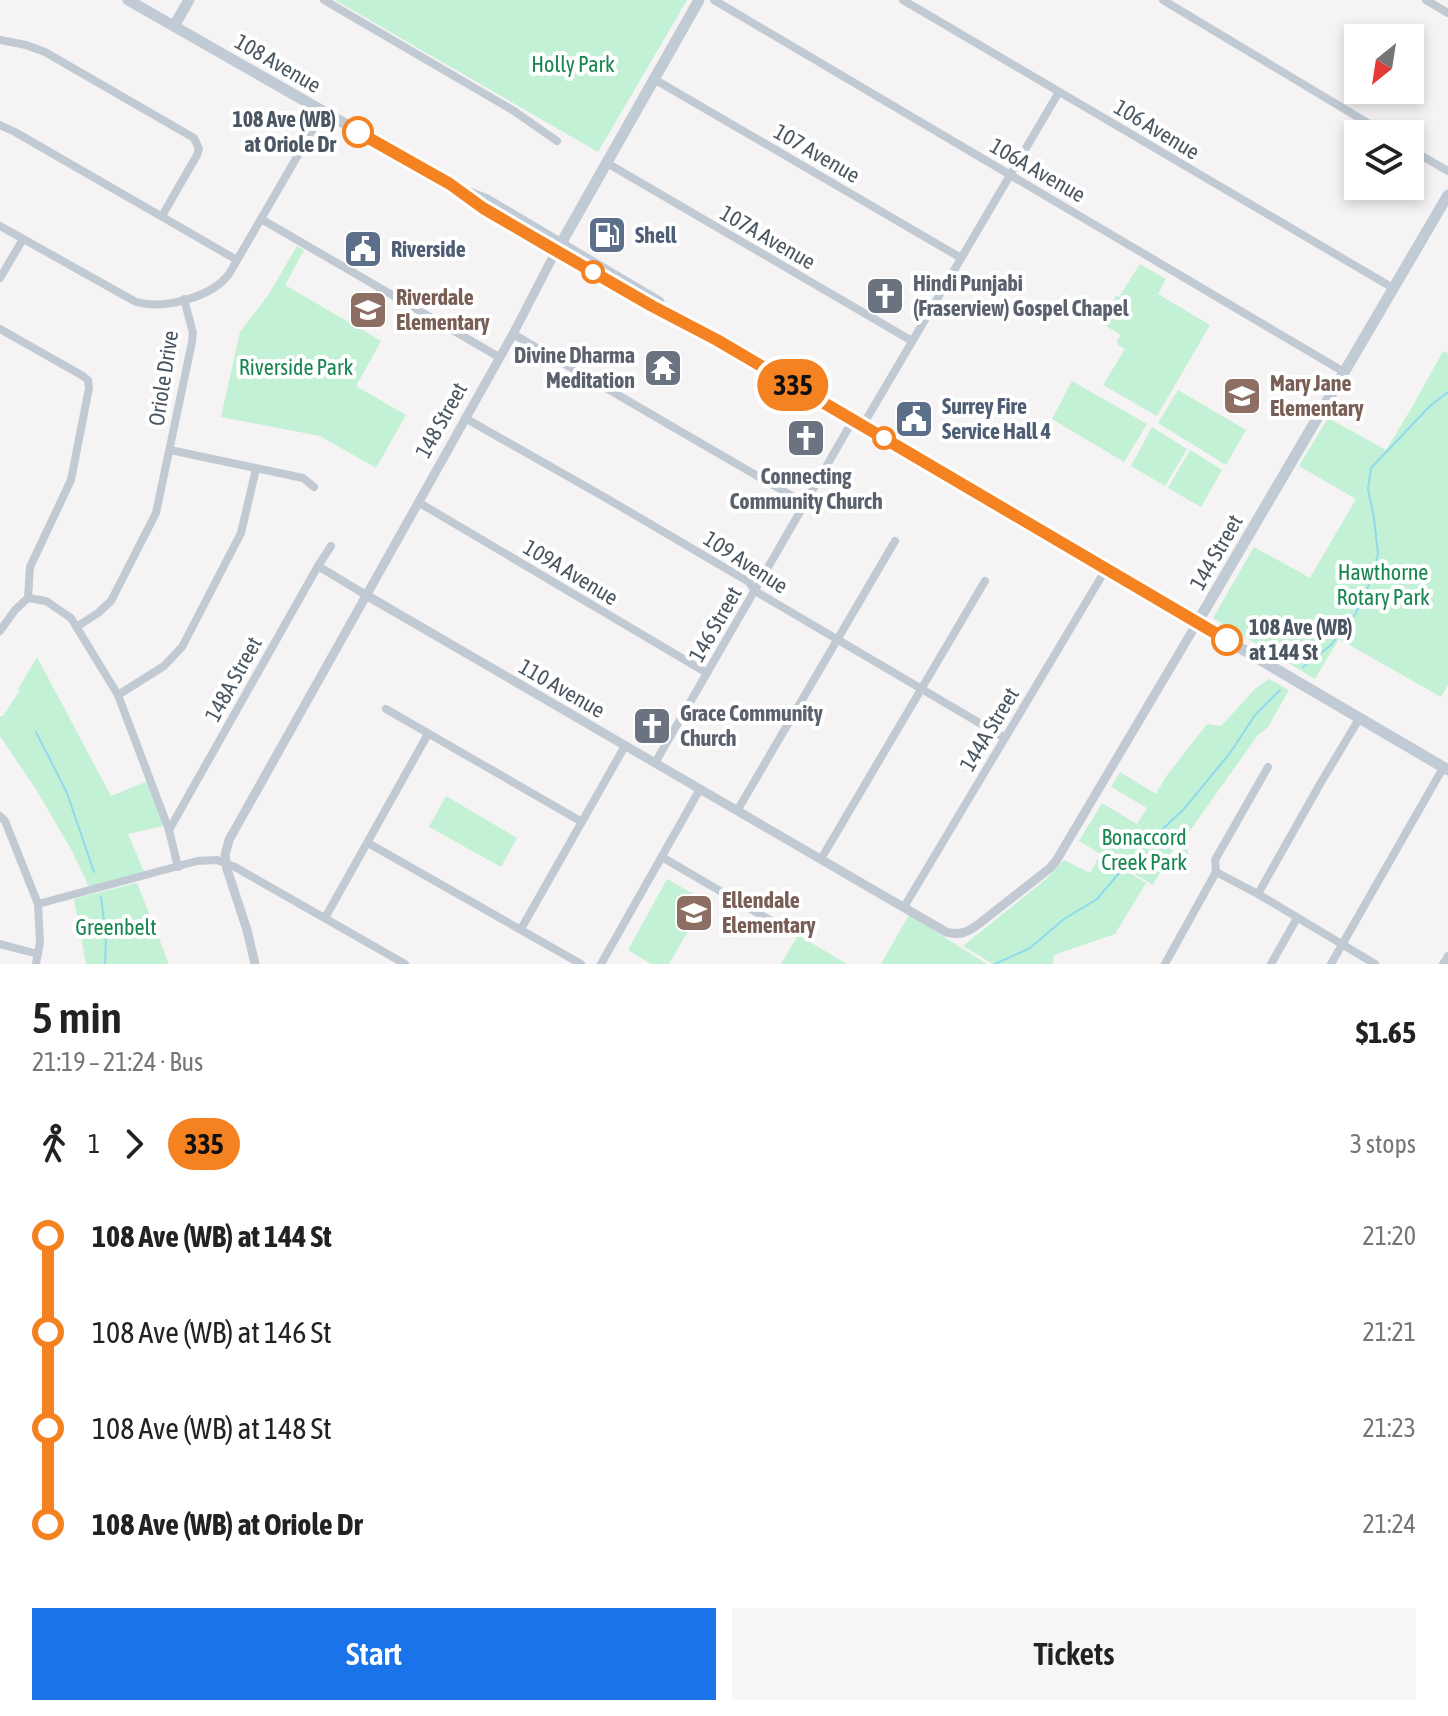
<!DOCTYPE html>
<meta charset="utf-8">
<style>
:root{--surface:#fff;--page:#f6f6f6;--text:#222;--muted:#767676;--accent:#1a73e8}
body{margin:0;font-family:"Asap Condensed",sans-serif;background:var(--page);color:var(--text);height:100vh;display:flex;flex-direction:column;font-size:30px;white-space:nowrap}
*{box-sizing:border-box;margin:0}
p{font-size:26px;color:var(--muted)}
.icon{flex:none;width:44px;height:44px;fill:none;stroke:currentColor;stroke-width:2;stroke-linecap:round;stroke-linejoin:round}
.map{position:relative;height:964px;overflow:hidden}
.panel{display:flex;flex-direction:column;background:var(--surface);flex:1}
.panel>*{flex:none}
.badge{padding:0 16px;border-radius:26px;font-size:28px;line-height:52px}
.needle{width:52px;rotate:210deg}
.buttons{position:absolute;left:1344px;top:24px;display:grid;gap:16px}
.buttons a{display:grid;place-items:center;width:80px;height:80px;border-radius:0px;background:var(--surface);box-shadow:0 4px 12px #0003;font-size:40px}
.map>.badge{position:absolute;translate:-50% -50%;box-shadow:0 0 0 4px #fff}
.legs{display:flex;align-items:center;gap:12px;height:88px;padding:0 32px;font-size:26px}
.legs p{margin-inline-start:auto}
.head{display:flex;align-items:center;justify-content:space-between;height:136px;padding:0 32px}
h1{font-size:44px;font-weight:600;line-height:60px}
.button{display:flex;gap:16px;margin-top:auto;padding:16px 32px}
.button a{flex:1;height:92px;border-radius:0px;background:var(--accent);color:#fff;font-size:32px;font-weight:600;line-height:92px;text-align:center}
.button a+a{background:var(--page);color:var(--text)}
ul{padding:0 32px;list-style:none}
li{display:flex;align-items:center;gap:28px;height:96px;font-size:30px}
li i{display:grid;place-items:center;width:12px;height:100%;margin:0 10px;background:currentColor}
li i::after{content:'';width:20px;height:20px;margin:-10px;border:6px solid;border-radius:50%;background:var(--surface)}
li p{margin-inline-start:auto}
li:first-child i{background:linear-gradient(#0000 50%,currentColor 0)}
li:last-child i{background:linear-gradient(currentColor 50%,#0000 0)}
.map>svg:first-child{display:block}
.green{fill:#c3f1d5}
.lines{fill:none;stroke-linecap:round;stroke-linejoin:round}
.stream{stroke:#90daee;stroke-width:2}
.minor{stroke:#c1cad2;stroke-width:8}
.tertiary{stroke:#c1cad2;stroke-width:9}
.secondary{stroke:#c1cbd6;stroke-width:11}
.line-1-casing{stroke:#fff;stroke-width:18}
.line-1{stroke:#f58220;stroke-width:12}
.stop-1-dot{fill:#fff;stroke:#f58220;stroke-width:4}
.labels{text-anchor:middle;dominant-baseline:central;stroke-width:8;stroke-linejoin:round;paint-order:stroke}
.street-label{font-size:22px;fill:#4a5661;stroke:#fff}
.park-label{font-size:22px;fill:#17864f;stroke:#fff}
.stop-label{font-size:22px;font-weight:bold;fill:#4a5661;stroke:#fff;text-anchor:end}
.service-label{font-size:22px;font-weight:bold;fill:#4e5e75;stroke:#fff;text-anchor:start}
.worship-label{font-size:22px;font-weight:bold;fill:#5b616d;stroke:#fff;text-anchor:start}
.education-label{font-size:22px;font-weight:bold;fill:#785e54;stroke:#fff;text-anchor:start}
</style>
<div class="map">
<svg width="1448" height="964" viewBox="0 0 1448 964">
<rect width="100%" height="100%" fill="#f5f3f3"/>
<g class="green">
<polygon points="335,0 687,0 598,152"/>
<polygon points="297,246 304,250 285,285 381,341 356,386 406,415 376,468 320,436 221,417 240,332 269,294"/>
<polygon points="1140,264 1166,279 1158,294 1210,325 1157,416 1103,385 1125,349 1118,345 1117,341 1121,335 1101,323 1116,296 1119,297"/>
<polygon points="1443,351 1448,353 1448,685 1441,697 1339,639 1315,679 1213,618 1254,547 1310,578 1356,499 1299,466 1328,418 1386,450 1411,409"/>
<polygon points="1072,381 1147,424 1124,462 1052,419"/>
<polygon points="1178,390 1246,430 1226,465 1158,423"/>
<polygon points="1152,427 1187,449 1165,486 1131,466"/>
<polygon points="1190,450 1222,470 1201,507 1168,488"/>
<polygon points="37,657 111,796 148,781 163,826 128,834 144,872 89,887 72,851 37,791 0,736 0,716 3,716 20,690 18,689"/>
<polygon points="1269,679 1289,690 1268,727 1257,736 1182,842 1190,855 1175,846 1153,885 1079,841 1102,803 1137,824 1147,808 1111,787 1120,772 1156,794 1165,778 1207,724 1221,726 1256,688"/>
<polygon points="446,796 517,838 501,867 429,827"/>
<polygon points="1100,855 1146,883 1115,934 1054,955 1053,964 993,964 963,946 1046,879 1064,860 1090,873"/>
<polygon points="667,879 697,896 685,919 692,924 669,964 651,964 628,950"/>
<polygon points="137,883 169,964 86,964 74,899"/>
<polygon points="909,915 987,964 881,964"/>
<polygon points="798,935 847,964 781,964"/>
</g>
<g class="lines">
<g class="stream">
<polyline points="1303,667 1331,645 1356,613 1366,594 1378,554 1374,518 1368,489 1371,468 1430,406 1448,392"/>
<polyline points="36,732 67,793 94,872"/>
<polyline points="101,897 106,938 105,964"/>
<polyline points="995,964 1030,948 1064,919 1097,899 1132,858 1184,809 1230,753 1255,715 1280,690"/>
</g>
<g class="minor">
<polyline points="324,0 514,111 557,141"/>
<polyline points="714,0 1344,372"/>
<polyline points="903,0 1393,288"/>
<polyline points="1163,0 1386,134"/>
<polyline points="1426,0 1448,13"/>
<polyline points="0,40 26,45 45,52 194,138 199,149 197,155 162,216"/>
<polyline points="654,79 961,258"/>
<polyline points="0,125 15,132 237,260"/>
<polyline points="1410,149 1448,171"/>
<polyline points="607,163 912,341"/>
<polyline points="261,219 499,357"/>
<path d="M 0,226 L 136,302 C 164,310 212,297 229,274 L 323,112"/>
<polyline points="0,278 23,239"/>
<polyline points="0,329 83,376 88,380 89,388 71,480 30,567 28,598 15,610 0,631"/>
<polyline points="513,334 804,503"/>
<polyline points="465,418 606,498 749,582 755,591 1005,738"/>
<polyline points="863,425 1059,92"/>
<polyline points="170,450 303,478 314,487"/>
<polyline points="418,502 707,673"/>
<polyline points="318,566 366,595"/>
<polyline points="28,598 46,601 71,618 118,695 169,830 178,867"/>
<polyline points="78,626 98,613 111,601 156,513 192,342 193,333 184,299"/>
<polyline points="118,695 164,666 182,647 241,533 256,469"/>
<polyline points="386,709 582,822"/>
<polyline points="655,763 853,420"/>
<polyline points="737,811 895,541"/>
<polyline points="0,816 5,821 38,904 40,942 36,964"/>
<polyline points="169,830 318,566 331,546"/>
<polyline points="368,843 581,964"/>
<polyline points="662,857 756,912 775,923 788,927"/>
<polyline points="821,859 985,581"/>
<polyline points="1216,872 1258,894 1375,964"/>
<polyline points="1216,872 1215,860 1268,767"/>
<polyline points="1258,894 1320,784 1359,719"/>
<polyline points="38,904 197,861 217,860 235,867 405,964"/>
<polyline points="904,907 1106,569"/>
<polyline points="325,918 428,734"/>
<polyline points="521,929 625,746"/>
<polyline points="0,944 38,954"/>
<polyline points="601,964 700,789"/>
<polyline points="1165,964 1216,872"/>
<polyline points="1271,964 1297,918"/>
<polyline points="1331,964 1443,768"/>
<polyline points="1443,964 1448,956"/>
</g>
<g class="tertiary">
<path d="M 366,595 L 946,932 C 961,936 968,932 980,923 L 1050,868 L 1056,861 L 1197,623"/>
<polyline points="255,964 247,930 227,869 225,855 229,840 513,334 556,251"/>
</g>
<g class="secondary">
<polyline points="128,0 454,186"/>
<polyline points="174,26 189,0"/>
<polyline points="450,184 483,208 548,246 652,306 695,328 1448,770"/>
<polyline points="469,193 487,200 659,302"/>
<polyline points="559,247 699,0"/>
<polyline points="1197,623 1448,195"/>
</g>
</g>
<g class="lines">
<g class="line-1-casing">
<polyline id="line-1" points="358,132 450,184 483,208 548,246 652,306 717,340 1227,640"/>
</g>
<use href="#line-1" class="line-1"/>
</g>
<defs>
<g id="fuel-square" transform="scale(2)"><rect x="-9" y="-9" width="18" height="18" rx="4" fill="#5c6f8a" stroke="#fff"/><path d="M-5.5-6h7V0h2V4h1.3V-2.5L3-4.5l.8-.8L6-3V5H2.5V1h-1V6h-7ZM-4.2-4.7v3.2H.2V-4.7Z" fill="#fff"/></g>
<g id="civic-square" transform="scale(2)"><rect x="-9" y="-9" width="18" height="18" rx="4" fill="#5c6f8a" stroke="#fff"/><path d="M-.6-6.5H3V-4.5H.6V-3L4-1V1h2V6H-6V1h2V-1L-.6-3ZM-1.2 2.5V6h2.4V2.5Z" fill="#fff"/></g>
<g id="church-square" transform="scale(2)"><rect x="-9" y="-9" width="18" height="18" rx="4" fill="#6b7280" stroke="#fff"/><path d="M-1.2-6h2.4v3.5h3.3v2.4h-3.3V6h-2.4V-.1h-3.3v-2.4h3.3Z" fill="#fff"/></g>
<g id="school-square" transform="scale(2)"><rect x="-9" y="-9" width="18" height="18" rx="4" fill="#8d6e63" stroke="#fff"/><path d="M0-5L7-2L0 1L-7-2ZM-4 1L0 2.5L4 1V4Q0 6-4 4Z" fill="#fff"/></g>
<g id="temple-square" transform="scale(2)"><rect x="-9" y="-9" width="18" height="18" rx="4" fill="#6b7280" stroke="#fff"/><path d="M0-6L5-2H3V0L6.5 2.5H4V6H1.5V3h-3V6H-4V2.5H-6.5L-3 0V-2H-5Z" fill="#fff"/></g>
</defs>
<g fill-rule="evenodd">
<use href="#fuel-square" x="607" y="235"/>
<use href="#civic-square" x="363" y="249"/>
<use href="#church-square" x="885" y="296"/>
<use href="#school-square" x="368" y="310"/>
<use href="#temple-square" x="663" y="368"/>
<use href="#school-square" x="1242" y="396"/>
<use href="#civic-square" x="914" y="419"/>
<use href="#church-square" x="806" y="438"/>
<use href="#church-square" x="652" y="726"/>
<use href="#school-square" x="694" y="913"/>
</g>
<g class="stop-1-dot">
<circle cx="358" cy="132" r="14"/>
<circle cx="593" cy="272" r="10"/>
<circle cx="884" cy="438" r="10"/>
<circle cx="1227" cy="640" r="14"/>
</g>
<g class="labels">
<g class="street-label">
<text transform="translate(278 63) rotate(30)">108 Avenue</text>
<text transform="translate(1157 129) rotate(31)">106 Avenue</text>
<text transform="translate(817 153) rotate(30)">107 Avenue</text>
<text transform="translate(1038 170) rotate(30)">106A Avenue</text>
<text transform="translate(768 237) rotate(30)">107A Avenue</text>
<text transform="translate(163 378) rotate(-81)">Oriole Drive</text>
<text transform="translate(441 420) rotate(-61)">148 Street</text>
<text transform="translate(1216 552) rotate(-60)">144 Street</text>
<text transform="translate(746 562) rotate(33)">109 Avenue</text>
<text transform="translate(571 572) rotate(31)">109A Avenue</text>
<text transform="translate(715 624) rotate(-60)">146 Street</text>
<text transform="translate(233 679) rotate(-61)">148A Street</text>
<text transform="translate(562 688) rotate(30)">110 Avenue</text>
<text transform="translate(989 729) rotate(-59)">144A Street</text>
</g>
<g class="park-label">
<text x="573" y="64">Holly Park</text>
<text x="296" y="367">Riverside Park</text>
<text x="1383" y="572">Hawthorne<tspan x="1383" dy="25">Rotary Park</tspan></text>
<text x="1144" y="837">Bonaccord<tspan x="1144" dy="25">Creek Park</tspan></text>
<text x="116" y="927">Greenbelt</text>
</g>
<g class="stop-label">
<text x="336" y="119">108 Ave (WB)<tspan x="336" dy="25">at Oriole Dr</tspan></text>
<text x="1249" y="627" text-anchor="start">108 Ave (WB)<tspan x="1249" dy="25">at 144 St</tspan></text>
</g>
<g class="service-label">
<text x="635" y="235">Shell</text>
<text x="391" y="249">Riverside</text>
<text x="942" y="406">Surrey Fire<tspan x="942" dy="25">Service Hall 4</tspan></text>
</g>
<g class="worship-label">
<text x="913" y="283">Hindi Punjabi<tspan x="913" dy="25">(Fraserview) Gospel Chapel</tspan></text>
<text x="635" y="355" text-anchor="end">Divine Dharma<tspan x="635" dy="25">Meditation</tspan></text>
<text x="806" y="476" text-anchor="middle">Connecting<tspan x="806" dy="25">Community Church</tspan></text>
<text x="680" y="713">Grace Community<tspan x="680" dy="25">Church</tspan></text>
</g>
<g class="education-label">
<text x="396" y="297">Riverdale<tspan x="396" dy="25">Elementary</tspan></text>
<text x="1270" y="383">Mary Jane<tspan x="1270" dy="25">Elementary</tspan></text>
<text x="722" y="900">Ellendale<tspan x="722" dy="25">Elementary</tspan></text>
</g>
</g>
</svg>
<div class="buttons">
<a><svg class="needle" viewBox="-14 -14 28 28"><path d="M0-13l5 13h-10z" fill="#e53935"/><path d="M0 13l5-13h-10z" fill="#767676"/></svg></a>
<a><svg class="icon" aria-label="layers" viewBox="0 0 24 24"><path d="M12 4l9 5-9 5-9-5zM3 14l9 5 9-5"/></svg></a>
</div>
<b class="badge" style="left:793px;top:385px;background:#f58220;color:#111">335</b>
</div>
<section class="panel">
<div class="head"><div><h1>5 min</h1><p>21:19 – 21:24 · Bus</p></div><b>$1.65</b></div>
<div class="legs"><svg class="icon" aria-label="walk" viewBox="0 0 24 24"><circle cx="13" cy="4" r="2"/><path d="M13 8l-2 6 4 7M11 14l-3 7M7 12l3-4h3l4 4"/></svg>1<svg class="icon" aria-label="forward" viewBox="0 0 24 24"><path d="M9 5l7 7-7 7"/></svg><b class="badge" style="background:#f58220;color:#111">335</b><p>3 stops</p></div>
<ul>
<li><i style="color:#f58220"></i><b>108 Ave (WB) at 144 St</b><p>21:20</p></li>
<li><i style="color:#f58220"></i><span>108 Ave (WB) at 146 St</span><p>21:21</p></li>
<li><i style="color:#f58220"></i><span>108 Ave (WB) at 148 St</span><p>21:23</p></li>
<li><i style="color:#f58220"></i><b>108 Ave (WB) at Oriole Dr</b><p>21:24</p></li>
</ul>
<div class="button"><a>Start</a><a>Tickets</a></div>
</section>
